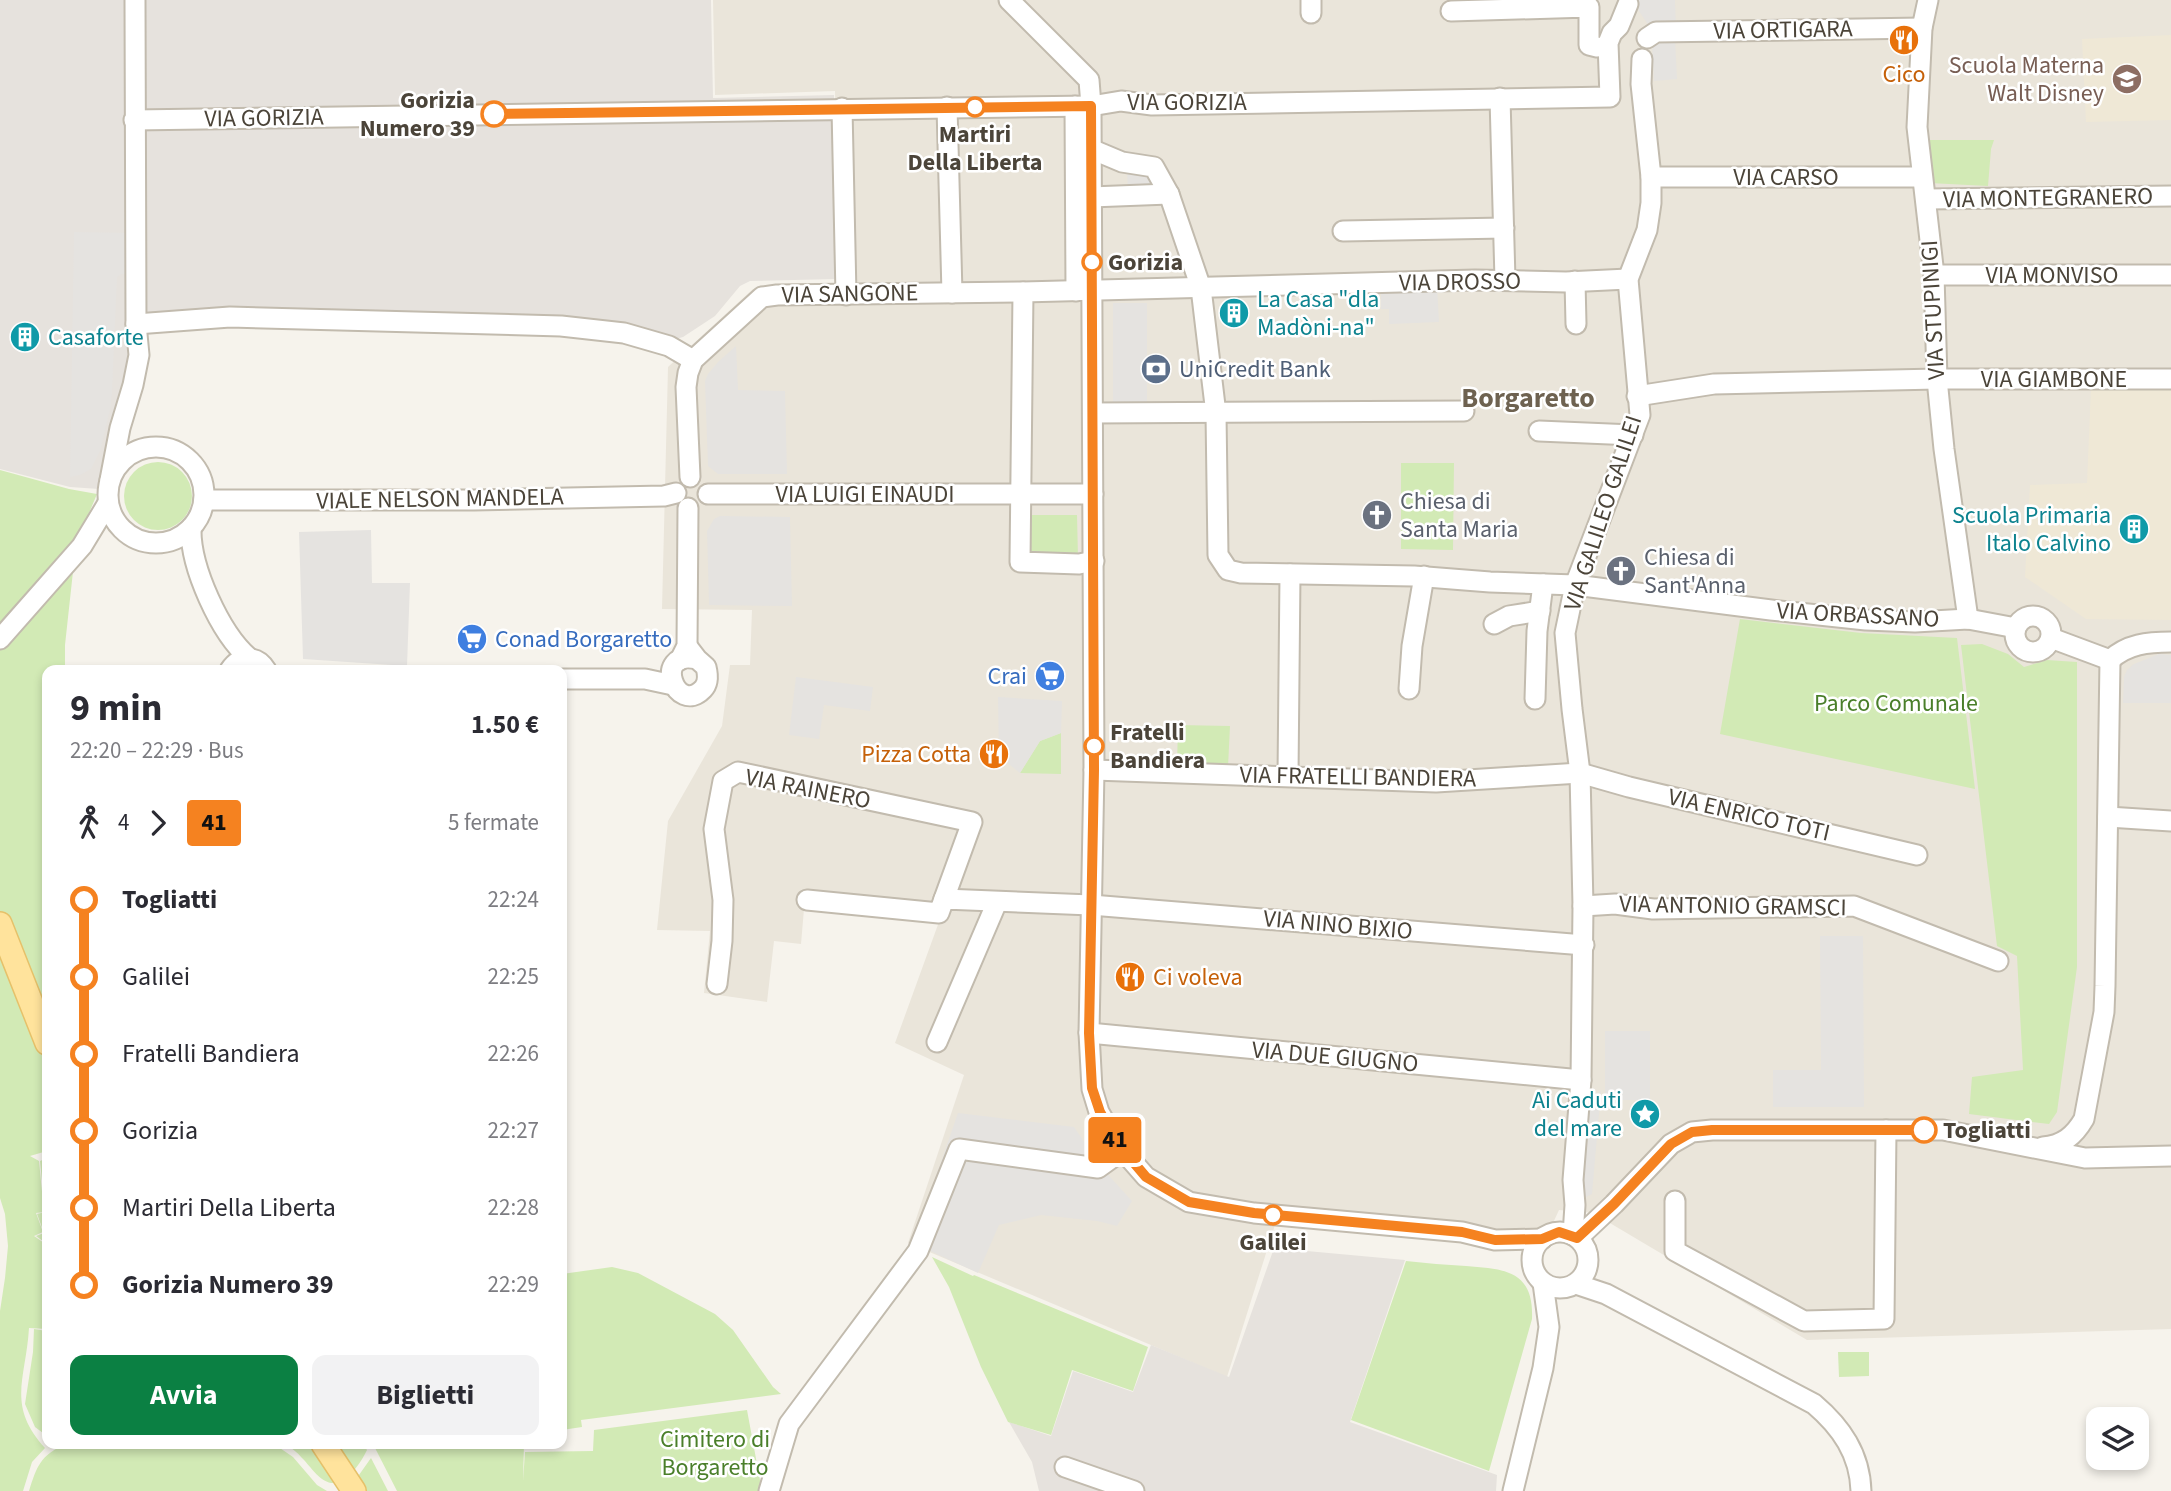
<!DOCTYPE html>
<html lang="it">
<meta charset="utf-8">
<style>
:root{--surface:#fff;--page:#f2f2f3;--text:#2b2b33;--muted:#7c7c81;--accent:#0b8043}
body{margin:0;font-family:"Source Sans 3",sans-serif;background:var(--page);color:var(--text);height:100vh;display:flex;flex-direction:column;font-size:26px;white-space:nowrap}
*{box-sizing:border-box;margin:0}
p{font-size:23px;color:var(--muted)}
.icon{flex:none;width:38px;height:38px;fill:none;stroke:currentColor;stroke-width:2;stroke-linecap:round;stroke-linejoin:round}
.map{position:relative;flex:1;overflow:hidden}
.sheet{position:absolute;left:42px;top:665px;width:525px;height:784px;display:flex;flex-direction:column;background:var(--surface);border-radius:14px;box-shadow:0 4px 10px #0003}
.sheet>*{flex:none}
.badge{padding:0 14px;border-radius:5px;font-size:24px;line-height:46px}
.fabs{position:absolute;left:2086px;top:1407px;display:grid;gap:14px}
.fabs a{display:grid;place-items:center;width:63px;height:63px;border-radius:14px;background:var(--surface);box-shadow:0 4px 10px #0003;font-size:35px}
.map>.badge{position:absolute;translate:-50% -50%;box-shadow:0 0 0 4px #fff}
.legs{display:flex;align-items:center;gap:10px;height:77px;padding:0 28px;font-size:23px}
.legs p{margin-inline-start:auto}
.headline{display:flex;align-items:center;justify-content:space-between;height:119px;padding:0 28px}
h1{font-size:38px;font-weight:700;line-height:52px}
.cta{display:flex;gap:14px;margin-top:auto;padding:14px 28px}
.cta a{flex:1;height:80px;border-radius:14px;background:var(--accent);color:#fff;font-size:28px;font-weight:700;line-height:80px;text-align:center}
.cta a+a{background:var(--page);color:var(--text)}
ul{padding:0 28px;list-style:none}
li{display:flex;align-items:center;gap:24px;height:77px;font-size:26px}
li i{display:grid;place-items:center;width:10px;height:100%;margin:0 9px;background:currentColor}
li i::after{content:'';width:18px;height:18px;margin:-9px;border:5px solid;border-radius:50%;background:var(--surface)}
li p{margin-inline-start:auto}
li:first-child i{background:linear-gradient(#0000 50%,currentColor 0)}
li:last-child i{background:linear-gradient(currentColor 50%,#0000 0)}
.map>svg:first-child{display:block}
.residential{fill:#eae5da}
.industrial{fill:#e6e2dd}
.education{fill:#efe8d6}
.green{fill:#d2eab5}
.parking{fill:#e5e3e0}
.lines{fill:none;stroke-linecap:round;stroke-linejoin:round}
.minor-casing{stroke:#c2bbae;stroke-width:23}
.major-casing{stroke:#e6c16a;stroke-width:26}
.minor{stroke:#fff;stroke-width:19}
.major{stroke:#ffe39c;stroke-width:23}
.line-1-casing{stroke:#fff;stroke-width:16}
.line-1{stroke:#f58220;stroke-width:10}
.stop-1-dot{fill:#fff;stroke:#f58220;stroke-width:3.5}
.labels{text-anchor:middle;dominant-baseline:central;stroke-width:5;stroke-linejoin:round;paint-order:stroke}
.street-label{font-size:24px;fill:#4b4439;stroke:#fff}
.education-label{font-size:24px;fill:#785e54;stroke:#fff;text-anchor:end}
.food-label{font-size:24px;fill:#c56008;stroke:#fff}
.stop-label{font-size:24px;font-weight:bold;fill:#4b4439;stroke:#fff;text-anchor:start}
.culture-label{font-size:24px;fill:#0d838f;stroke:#fff;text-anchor:start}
.service-label{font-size:24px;fill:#4e5e75;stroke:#fff;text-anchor:start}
.worship-label{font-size:24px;fill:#5b616d;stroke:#fff;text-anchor:start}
.shop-label{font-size:24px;fill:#366cbe;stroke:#fff;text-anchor:start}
.park-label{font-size:24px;fill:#4a7f2a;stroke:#fff}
.quarter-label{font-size:28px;font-weight:bold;fill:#6e6250;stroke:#fff}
</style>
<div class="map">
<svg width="2171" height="1491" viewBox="0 0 2171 1491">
<rect width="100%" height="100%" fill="#f6f3ec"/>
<polygon class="residential" points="713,0 2171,0 2171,1329 1807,1340 1593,1213 1559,1210 1553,1223 1535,1233 1280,1209 1227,1377 908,1243 964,1075 895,1043 940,919 804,909 801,944 774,941 767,1002 704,993 710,931 657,930 668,821 722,726 730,665 750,665 752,610 662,609 668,367 753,289 839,283 835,91 715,95"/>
<g class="industrial">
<polygon points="0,0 711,0 713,98 834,95 837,279 750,281 740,286 715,316 683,337 672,340 229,313 126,323 130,357 115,428 99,489 70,487 0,469"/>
<polygon points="1274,1248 1405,1260 1350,1422 1497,1475 1496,1491 1039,1491 1032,1462 1009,1422 1051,1436 1073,1371 1133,1392 1151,1345 1229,1377"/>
</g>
<g class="education">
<polygon points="2171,35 2171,120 2086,122 2082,39"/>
<polygon points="2091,389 2171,390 2171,620 2086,619 2025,577 2030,485 2087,483"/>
</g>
<g class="green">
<polygon points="1926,140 1994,140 1991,149 1988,186 1929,183"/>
<circle cx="158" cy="496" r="34"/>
<polygon points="1401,463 1454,463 1453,550 1401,549"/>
<path d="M 0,470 L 69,489 L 97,494 L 76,544 L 65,645 L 65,670 L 47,670 L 47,1151 L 30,1156 L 39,1161 L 44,1212 L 36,1213 L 43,1232 L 34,1236 L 47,1245 L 47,1329 L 29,1328 C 26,1379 6,1405 45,1448 L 32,1462 L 23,1491 L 0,1491 L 0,1311 L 5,1278 L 8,1246 L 5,1214 L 0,1198 Z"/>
<polygon points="1031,515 1077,515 1078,558 1031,558"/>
<polygon points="1740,619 1861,633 1957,638 1975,789 1720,734"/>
<polygon points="1982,644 2008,654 2024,667 2047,660 2077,662 2077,967 2057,1112 2049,1124 1969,1114 1972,1077 2023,1070 2017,956 1997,946 1961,645"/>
<polygon points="1178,725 1230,726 1228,767 1177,766"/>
<polygon points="1061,733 1061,774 1020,773 1040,741"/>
<polygon points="47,1158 47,1244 36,1236 44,1233 37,1214 45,1212 40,1161"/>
<polygon points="932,1257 973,1276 974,1275 1148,1347 1133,1391 1072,1370 1051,1435 1008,1422 981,1367 949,1287"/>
<path d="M 1406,1261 C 1426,1263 1446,1265 1466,1266 C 1504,1269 1534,1270 1532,1319 L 1489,1471 L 1351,1420 Z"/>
<polygon points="612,1267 638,1273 715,1314 733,1330 773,1387 781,1394 581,1420 582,1427 562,1430 562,1274"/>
<polygon points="34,1329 47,1331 47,1436 35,1427 25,1404 33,1352"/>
<polygon points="1838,1352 1869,1352 1869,1376 1839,1377"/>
<polygon points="747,1410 762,1491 397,1491 373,1444 524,1444 523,1481 525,1452 593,1451 594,1430"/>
<path d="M 65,1444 L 274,1444 L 293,1457 L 317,1485 L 327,1491 L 29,1491 C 37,1466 40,1456 65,1444 Z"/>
<path d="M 286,1444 L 363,1444 L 367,1450 C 361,1462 354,1472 344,1480 C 325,1491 314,1470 302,1458 C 297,1452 291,1448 286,1444 Z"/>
<polygon points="371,1458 388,1491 340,1491 354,1482"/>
</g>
<g class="parking">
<polygon points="1635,0 1675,0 1676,26 1651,29 1639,11"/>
<polygon points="1675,37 1677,79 1654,81 1652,45"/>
<polygon points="1151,170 1156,190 1128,192 1127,171"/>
<polygon points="74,232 135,233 136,273 122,274 117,277 112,391 110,410 100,451 91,469 80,475 70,477"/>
<polygon points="1437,286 1439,322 1389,324 1389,309 1381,309 1381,287"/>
<rect x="1113" y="303" width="34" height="102"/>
<polygon points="736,346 738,390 785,391 787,474 718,474 708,466 705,381 708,374 718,362"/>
<polygon points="720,516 790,517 792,606 709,605 707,531 714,519"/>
<polygon points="371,530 372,583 410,583 407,666 303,659 299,532"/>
<polygon points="2159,654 2171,655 2171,703 2123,703 2124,677 2127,670 2134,664"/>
<polygon points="796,677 873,687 870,711 824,705 819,739 789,735"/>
<polygon points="998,697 1062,701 1061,733 1040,741 1020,773 999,756"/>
<polygon points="1820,936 1863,936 1864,1107 1773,1107 1773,1070 1821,1070"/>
<rect x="1605" y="1031" width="45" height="69"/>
<polygon points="1601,1091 1592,1194 1582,1199 1590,1098"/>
<polygon points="958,1113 1074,1127 1101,1167 1132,1201 1117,1226 1097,1221 1041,1215 999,1225 978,1273 913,1243"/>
</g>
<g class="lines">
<g class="minor-casing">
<g id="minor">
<polyline points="1009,0 1089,80 1091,106 1094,770 1089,1033 1092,1089 1099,1112 1118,1145 1146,1177 1189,1202 1254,1213 1462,1232 1495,1240 1542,1239"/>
<polyline points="1311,0 1311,13"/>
<polyline points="1928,0 1922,28 1917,127 1934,275 1937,379 1944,449 1968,619"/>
<polyline points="1451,11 1589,7 1589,45 1597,47"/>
<polyline points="1647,38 1656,32 1922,28"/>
<polyline points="1500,98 1505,280"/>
<polyline points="1075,106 1076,291"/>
<polyline points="947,107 952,293"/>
<polyline points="842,108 846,295"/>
<polyline points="134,120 1091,106 1121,101 1152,105 1610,97 1608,43 1612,33 1619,26 1628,4"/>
<polyline points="1091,149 1122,162 1154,167 1169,194 1201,288 1216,414 1218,555 1228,570 1241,573 1414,576 1490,582 1575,585 1771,610 1866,620 1915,622 1968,619 2016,628"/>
<polyline points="1651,177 1922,177"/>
<polyline points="1091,197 1169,194"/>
<polyline points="1926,199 2171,196"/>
<polyline points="1343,231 1504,228"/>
<polyline points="1934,275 2171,275"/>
<polyline points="1575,281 1576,324"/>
<polyline points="1023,292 1020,562 1079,564 1094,561"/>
<polyline points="136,324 230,317 561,326 624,333 669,346 693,360"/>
<polyline points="1637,396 1714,384 1937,379 2171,379"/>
<polyline points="1093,413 1464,411"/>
<polyline points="1539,431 1633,435"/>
<circle cx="156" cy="495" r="48"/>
<polyline points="690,477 686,387 688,373 693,360 762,297 777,295 1023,292 1475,280 1566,282 1628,279"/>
<polyline points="110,480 120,428 133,385 139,355 136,324 135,0"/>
<polyline points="708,494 1093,494"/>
<polyline points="204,500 474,500 664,496 676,493"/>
<path d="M 191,528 C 190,567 220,633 249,658"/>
<circle cx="2033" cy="634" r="18"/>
<polyline points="1494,624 1509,616 1540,611"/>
<polyline points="2051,638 2110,660"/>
<polyline points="0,639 82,546 108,503"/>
<path d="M 687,646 L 697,659 L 706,667 C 708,675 709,683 703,689 C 676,717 651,649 697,659"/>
<polyline points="680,660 687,646 688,508"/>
<path d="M 2110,660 C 2127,644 2148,642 2171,642"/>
<path d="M 230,670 C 240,655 257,655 266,670"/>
<polyline points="562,679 645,679 673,685"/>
<polyline points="1409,689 1412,646 1424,576"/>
<polyline points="1535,699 1537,631 1543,584"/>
<polyline points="1094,770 1436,782 1580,773 1629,787 1917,855"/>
<polyline points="1288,776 1290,574"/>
<polyline points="2108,817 2171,821"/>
<polyline points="807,900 939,913 944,899 1091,905 1584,945"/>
<polyline points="1583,906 1615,904 1653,909 1854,906 1998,961"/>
<polyline points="717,984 722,941 723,900 714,829 723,781 738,772 972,822 944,899"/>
<polyline points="1089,1033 1581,1080"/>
<polyline points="937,1042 997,902"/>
<path d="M 2043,1147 C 2063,1145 2074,1136 2084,1119 L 2104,1012 L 2105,986 L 2110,660"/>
<polyline points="1675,1201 1675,1251 1804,1321 1884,1319 1886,1130"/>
<circle cx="1560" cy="1260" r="28"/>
<polyline points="1573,1235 1575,1205 1573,1180 1581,1080 1583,906 1580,773 1572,709 1565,633 1575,585 1640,415 1628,279 1647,230 1651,203 1651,177 1641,84 1642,59"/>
<polyline points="1578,1238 1614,1204 1671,1144 1692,1132 1712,1130 1943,1130 2085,1158 2171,1156"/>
<path d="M 1576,1284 L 1606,1294 L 1814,1404 C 1841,1427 1860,1454 1861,1491"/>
<polyline points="1065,1467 1134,1491"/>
<polyline points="769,1491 789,1424 918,1251 959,1149 1098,1168 1123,1150"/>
<polyline points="1513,1491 1543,1368 1549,1327 1543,1283"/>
</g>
</g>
<g class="major-casing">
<g id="major">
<polyline points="0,924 47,1043"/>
<polyline points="323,1444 354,1491"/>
</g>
</g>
<use href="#minor" class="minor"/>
<use href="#major" class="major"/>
</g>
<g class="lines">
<g class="line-1-casing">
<polyline id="line-1" points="494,114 1091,106 1094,770 1089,1033 1092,1088 1100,1112 1118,1144 1146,1177 1189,1202 1254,1213 1462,1232 1495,1240 1542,1239 1559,1232 1577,1238 1614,1204 1671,1144 1692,1132 1712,1130 1924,1130"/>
</g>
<use href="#line-1" class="line-1"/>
</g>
<defs>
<g id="restaurant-disc" transform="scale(1.575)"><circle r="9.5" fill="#e8710a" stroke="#fff"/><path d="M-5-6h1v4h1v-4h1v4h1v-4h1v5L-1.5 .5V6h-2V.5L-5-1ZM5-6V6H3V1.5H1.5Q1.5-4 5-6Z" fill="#fff"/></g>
<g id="school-disc" transform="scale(1.575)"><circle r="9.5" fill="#8d6e63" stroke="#fff"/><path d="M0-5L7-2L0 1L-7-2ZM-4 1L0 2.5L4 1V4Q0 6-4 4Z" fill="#fff"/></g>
<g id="building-disc" transform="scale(1.575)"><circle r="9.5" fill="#0f9aa8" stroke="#fff"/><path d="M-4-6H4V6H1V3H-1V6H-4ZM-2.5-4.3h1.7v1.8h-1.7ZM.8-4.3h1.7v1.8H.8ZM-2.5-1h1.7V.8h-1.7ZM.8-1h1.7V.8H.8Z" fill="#fff"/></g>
<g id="bank-disc" transform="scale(1.575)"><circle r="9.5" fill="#5c6f8a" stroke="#fff"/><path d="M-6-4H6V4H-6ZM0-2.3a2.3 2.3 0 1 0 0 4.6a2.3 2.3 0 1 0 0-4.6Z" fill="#fff"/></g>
<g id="church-disc" transform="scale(1.575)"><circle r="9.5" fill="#6b7280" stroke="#fff"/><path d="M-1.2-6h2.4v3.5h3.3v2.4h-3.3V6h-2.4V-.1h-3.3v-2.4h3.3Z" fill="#fff"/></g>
<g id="supermarket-disc" transform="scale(1.575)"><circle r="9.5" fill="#3f7fe0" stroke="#fff"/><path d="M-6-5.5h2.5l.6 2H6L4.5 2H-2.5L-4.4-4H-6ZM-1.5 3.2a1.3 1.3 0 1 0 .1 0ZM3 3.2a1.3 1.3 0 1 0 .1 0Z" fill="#fff"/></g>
<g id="sight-disc" transform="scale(1.575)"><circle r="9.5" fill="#0f9aa8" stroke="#fff"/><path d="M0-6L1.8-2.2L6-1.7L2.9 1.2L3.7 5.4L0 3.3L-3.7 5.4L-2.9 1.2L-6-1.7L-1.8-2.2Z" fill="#fff"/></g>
</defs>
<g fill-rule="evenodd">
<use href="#restaurant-disc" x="1904" y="40"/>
<use href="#school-disc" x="2127" y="79"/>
<use href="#building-disc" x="1234" y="313"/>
<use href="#building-disc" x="25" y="337"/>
<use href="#bank-disc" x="1156" y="369"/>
<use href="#church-disc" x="1377" y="515"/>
<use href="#building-disc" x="2134" y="529"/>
<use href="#church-disc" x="1621" y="571"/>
<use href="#supermarket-disc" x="472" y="639"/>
<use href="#supermarket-disc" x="1050" y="676"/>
<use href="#restaurant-disc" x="994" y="754"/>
<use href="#restaurant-disc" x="1130" y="977"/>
<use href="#sight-disc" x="1645" y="1114"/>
</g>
<g class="stop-1-dot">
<circle cx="975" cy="107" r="9"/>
<circle cx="494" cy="114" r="12"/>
<circle cx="1092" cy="262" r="9"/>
<circle cx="1094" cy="746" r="9"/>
<circle cx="1924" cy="1130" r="12"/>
<circle cx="1273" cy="1215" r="9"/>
</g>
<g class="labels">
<g class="street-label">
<text transform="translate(1783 30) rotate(-1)">VIA ORTIGARA</text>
<text x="1187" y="102">VIA GORIZIA</text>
<text transform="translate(264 118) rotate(-1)">VIA GORIZIA</text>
<text x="1786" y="177">VIA CARSO</text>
<text transform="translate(2048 198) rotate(-1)">VIA MONTEGRANERO</text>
<text x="2052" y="275">VIA MONVISO</text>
<text transform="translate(1460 282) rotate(-1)">VIA DROSSO</text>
<text transform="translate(850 294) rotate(-1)">VIA SANGONE</text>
<text transform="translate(1933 310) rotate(-93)">VIA STUPINIGI</text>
<text x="2054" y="379">VIA GIAMBONE</text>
<text x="865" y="494">VIA LUIGI EINAUDI</text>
<text transform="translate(440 499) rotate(-1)">VIALE NELSON MANDELA</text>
<text transform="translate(1603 513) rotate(-72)">VIA GALILEO GALILEI</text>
<text transform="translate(1858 615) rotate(3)">VIA ORBASSANO</text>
<text transform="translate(1358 777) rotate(1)">VIA FRATELLI BANDIERA</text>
<text transform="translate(808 789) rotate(11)">VIA RAINERO</text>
<text transform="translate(1749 815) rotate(13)">VIA ENRICO TOTI</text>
<text transform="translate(1733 906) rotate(1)">VIA ANTONIO GRAMSCI</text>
<text transform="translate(1338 925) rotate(5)">VIA NINO BIXIO</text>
<text transform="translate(1335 1057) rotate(5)">VIA DUE GIUGNO</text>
</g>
<g class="education-label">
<text x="2104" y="65">Scuola Materna<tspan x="2104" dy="28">Walt Disney</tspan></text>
</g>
<g class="food-label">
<text x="1904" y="74">Cico</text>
<text x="971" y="754" text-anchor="end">Pizza Cotta</text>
<text x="1153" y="977" text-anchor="start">Ci voleva</text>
</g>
<g class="stop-label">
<text x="475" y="100" text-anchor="end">Gorizia<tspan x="475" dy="28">Numero 39</tspan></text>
<text x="975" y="134" text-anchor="middle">Martiri<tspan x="975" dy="28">Della Liberta</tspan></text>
<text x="1108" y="262">Gorizia</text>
<text x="1110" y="732">Fratelli<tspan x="1110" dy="28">Bandiera</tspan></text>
<text x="1943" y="1130">Togliatti</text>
<text x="1273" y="1242" text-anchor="middle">Galilei</text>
</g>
<g class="culture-label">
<text x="1257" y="299">La Casa "dla<tspan x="1257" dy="28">Madòni-na"</tspan></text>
<text x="48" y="337">Casaforte</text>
<text x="2111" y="515" text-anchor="end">Scuola Primaria<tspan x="2111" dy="28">Italo Calvino</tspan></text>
<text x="1622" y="1100" text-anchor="end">Ai Caduti<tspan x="1622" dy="28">del mare</tspan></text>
</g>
<g class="service-label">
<text x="1179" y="369">UniCredit Bank</text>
</g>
<g class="worship-label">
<text x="1400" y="501">Chiesa di<tspan x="1400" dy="28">Santa Maria</tspan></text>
<text x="1644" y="557">Chiesa di<tspan x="1644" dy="28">Sant'Anna</tspan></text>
</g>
<g class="shop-label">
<text x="495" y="639">Conad Borgaretto</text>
<text x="1027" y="676" text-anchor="end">Crai</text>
</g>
<g class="park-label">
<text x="1896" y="703">Parco Comunale</text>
<text x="715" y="1439">Cimitero di<tspan x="715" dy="28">Borgaretto</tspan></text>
</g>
<g class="quarter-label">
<text x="1528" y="398">Borgaretto</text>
</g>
</g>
</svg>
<div class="fabs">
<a><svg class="icon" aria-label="layers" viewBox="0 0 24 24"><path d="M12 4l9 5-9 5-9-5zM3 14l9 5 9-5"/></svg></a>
</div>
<b class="badge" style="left:1115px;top:1140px;background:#f58220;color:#111">41</b>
<section class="sheet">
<div class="headline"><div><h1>9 min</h1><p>22:20 – 22:29 · Bus</p></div><b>1.50 €</b></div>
<div class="legs"><svg class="icon" aria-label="walk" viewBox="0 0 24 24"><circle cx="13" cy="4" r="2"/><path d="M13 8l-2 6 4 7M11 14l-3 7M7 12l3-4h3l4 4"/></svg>4<svg class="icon" aria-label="forward" viewBox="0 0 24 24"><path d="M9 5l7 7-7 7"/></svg><b class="badge" style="background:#f58220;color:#111">41</b><p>5 fermate</p></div>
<ul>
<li><i style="color:#f58220"></i><b>Togliatti</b><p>22:24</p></li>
<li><i style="color:#f58220"></i><span>Galilei</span><p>22:25</p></li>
<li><i style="color:#f58220"></i><span>Fratelli Bandiera</span><p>22:26</p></li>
<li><i style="color:#f58220"></i><span>Gorizia</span><p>22:27</p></li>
<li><i style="color:#f58220"></i><span>Martiri Della Liberta</span><p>22:28</p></li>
<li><i style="color:#f58220"></i><b>Gorizia Numero 39</b><p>22:29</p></li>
</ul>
<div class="cta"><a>Avvia</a><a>Biglietti</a></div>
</section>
</div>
